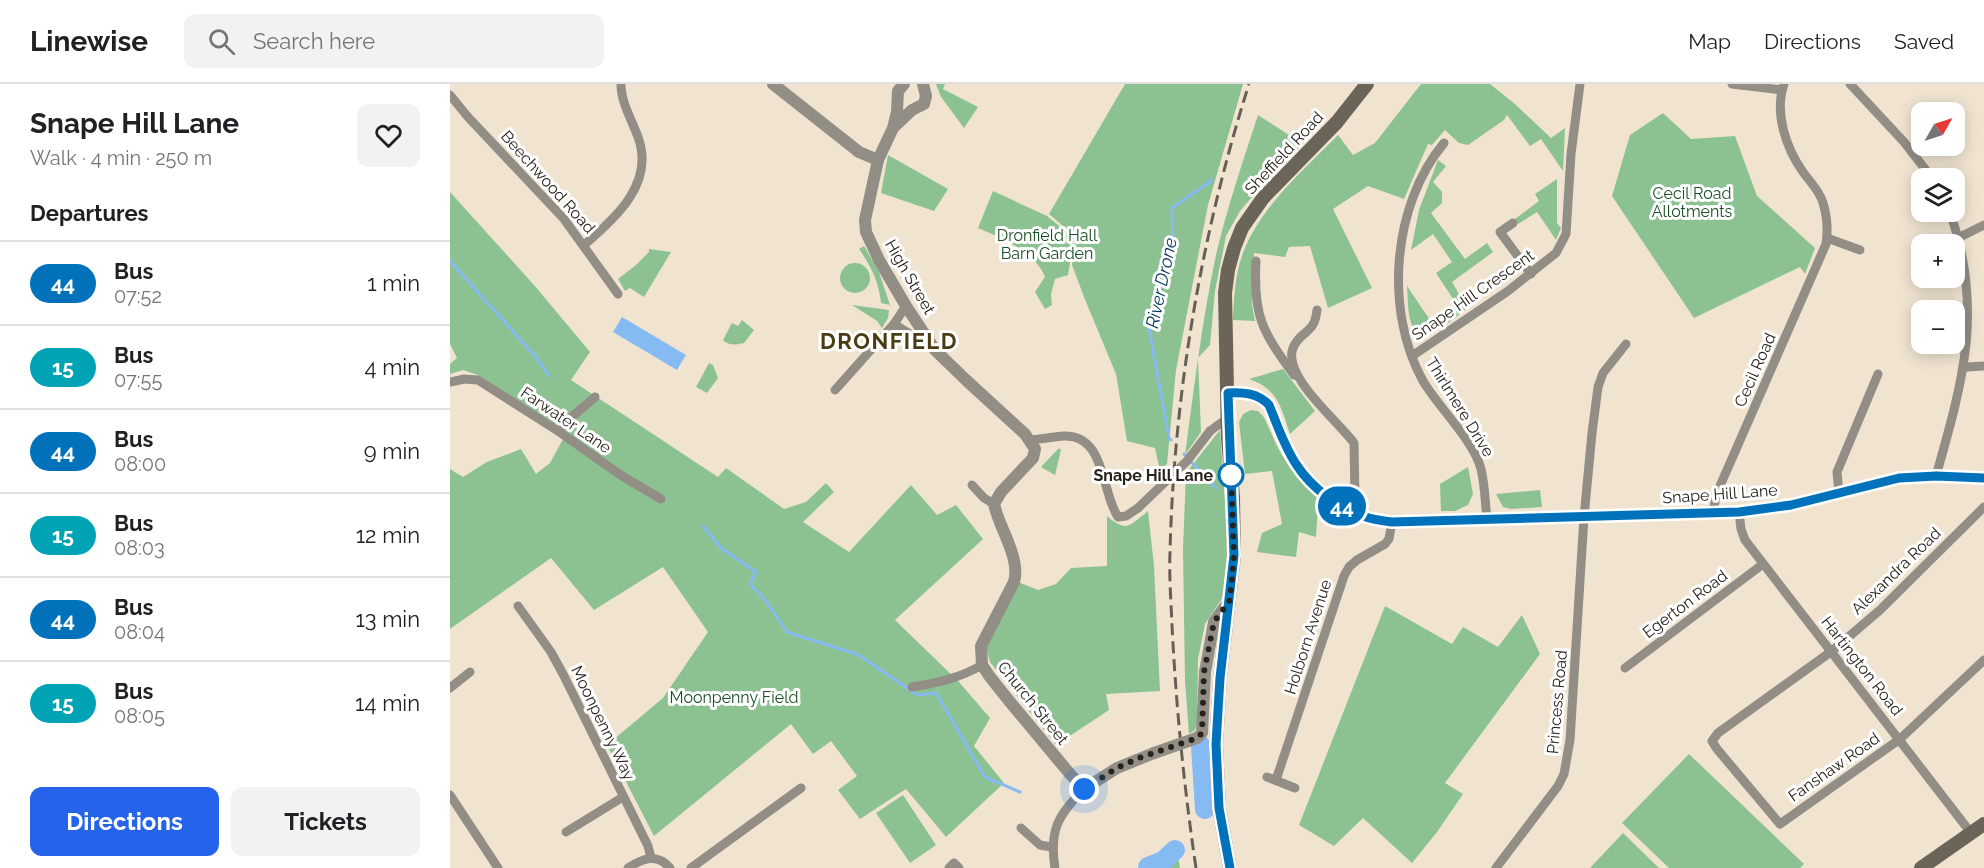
<!DOCTYPE html>
<meta charset="utf-8">
<style>
:root{--surface:#fff;--page:#f2f2f2;--text:#202124;--muted:#757577;--line:#e0e0e0;--accent:#2563eb}
body{margin:0;font-family:Raleway,sans-serif;background:var(--page);color:var(--text);height:100vh;display:flex;flex-direction:column;font-size:22px;white-space:nowrap}
*{box-sizing:border-box;margin:0}
p{font-size:20px;color:var(--muted)}
.icon{flex:none;width:33px;height:33px;fill:none;stroke:currentColor;stroke-width:2;stroke-linecap:round;stroke-linejoin:round}
.map{position:relative;flex:1;overflow:hidden}
.side{display:flex;flex-direction:column;background:var(--surface);width:450px}
.side>*{flex:none}
.badge{padding:0 12px;border-radius:20px;font-size:21px;line-height:39px}
.needle{width:39px;rotate:51deg}
.fabs{position:absolute;left:1461px;top:18px;display:grid;gap:12px}
.fabs a{display:grid;place-items:center;width:54px;height:54px;border-radius:12px;background:var(--surface);box-shadow:0 3px 15px #0003;font-size:30px}
.you{position:absolute;width:30px;height:30px;margin:-15px;border:4px solid #fff;border-radius:50%;background:#1a73e8;box-shadow:0 0 0 9px #1a73e833}
.map>.badge{position:absolute;translate:-50% -50%;box-shadow:0 0 0 3px #fff}
h2{padding:0 30px;font-size:22px;line-height:54px}
.round{display:grid;place-items:center;flex:none;width:63px;height:63px;border-radius:12px;background:var(--page)}
.summary{display:flex;align-items:center;justify-content:space-between;height:102px;padding:0 30px}
h1{font-size:28px;font-weight:700;line-height:45px}
.cta{display:flex;gap:12px;margin-top:auto;padding:12px 30px}
.cta a{flex:1;height:69px;border-radius:12px;background:var(--accent);color:#fff;font-size:24px;font-weight:700;line-height:69px;text-align:center}
.cta a+a{background:var(--page);color:var(--text)}
ul{padding:0;list-style:none}
li{display:flex;align-items:center;gap:18px;height:84px;padding:0 30px;border-top:2px solid var(--line)}
li div{flex:1}
li b{display:block;font-size:22px}
li em{font-style:normal}
li .badge{min-width:66px;font-weight:700;text-align:center}
header{display:flex;align-items:center;gap:36px;box-sizing:border-box;height:84px;padding:0 30px;background:var(--surface);border-bottom:2px solid var(--line)}
header strong{font-size:28px}
nav{display:flex;gap:33px;margin-inline-start:auto;font-size:21px}
.search{width:420px;height:54px;background:var(--page);display:flex;align-items:center;gap:15px;box-sizing:border-box;padding:0 21px;border-radius:12px;color:var(--muted);font-size:22px}
main{display:flex;flex:1;min-height:0}
.map>svg:first-child{display:block}
.green{fill:#8cc291}
.water{fill:#86baf2}
.lines{fill:none;stroke-linecap:round;stroke-linejoin:round}
.stream{stroke:#86baf2;stroke-width:3}
.river{stroke:#86baf2;stroke-width:20}
.minor{stroke:#928e86;stroke-width:9}
.tertiary{stroke:#928e86;stroke-width:12}
.secondary{stroke:#6a6459;stroke-width:14}
.rail{stroke:#675f55;stroke-width:3;stroke-dasharray:12 6;stroke-linecap:butt}
.minor-bridge{stroke:#928e86;stroke-width:9}
.tertiary-bridge{stroke:#928e86;stroke-width:12}
.line-casing{stroke:#fff;stroke-width:14}
.line{stroke:#0072bc;stroke-width:9}
.walk{stroke:#27221b;stroke-width:6;stroke-dasharray:0 10.8}
.stop-dot{fill:#fff;stroke:#0072bc;stroke-width:3}
.labels{text-anchor:middle;dominant-baseline:central;stroke-width:6;stroke-linejoin:round;paint-order:stroke}
.street-label{font-size:16px;fill:#27221b;stroke:#fff}
.park-label{font-size:16px;fill:#1a5024;stroke:#fff}
.stop-label{font-size:16px;font-weight:bold;fill:#27221b;stroke:#fff;text-anchor:end}
.water-label{font-size:18px;font-style:italic;fill:#063763;stroke:#fff}
.district-label{font-size:22px;font-weight:bold;letter-spacing:1.5px;fill:#4a3b13;stroke:#fff}
</style>
<header>
<strong>Linewise</strong>
<div class="search"><svg class="icon" aria-label="search" viewBox="0 0 24 24"><circle cx="10" cy="10" r="6"/><path d="M15 15l6 6"/></svg>Search here</div>
<nav><a>Map</a><a>Directions</a><a>Saved</a></nav>
</header>
<main>
<section class="side">
<div class="summary"><div><h1>Snape Hill Lane</h1><p>Walk · 4 min · 250 m</p></div><a class="round"><svg class="icon" aria-label="heart" viewBox="0 0 24 24"><path d="M12 20l-8-8c-3-5 5-10 8-4 3-6 11-1 8 4z"/></svg></a></div>
<h2>Departures</h2>
<ul>
<li><span class="badge" style="background:#0072bc;color:#fff">44</span><div><b>Bus</b><p>07:52</p></div><em>1 min</em></li>
<li><span class="badge" style="background:#00a3b4;color:#fff">15</span><div><b>Bus</b><p>07:55</p></div><em>4 min</em></li>
<li><span class="badge" style="background:#0072bc;color:#fff">44</span><div><b>Bus</b><p>08:00</p></div><em>9 min</em></li>
<li><span class="badge" style="background:#00a3b4;color:#fff">15</span><div><b>Bus</b><p>08:03</p></div><em>12 min</em></li>
<li><span class="badge" style="background:#0072bc;color:#fff">44</span><div><b>Bus</b><p>08:04</p></div><em>13 min</em></li>
<li><span class="badge" style="background:#00a3b4;color:#fff">15</span><div><b>Bus</b><p>08:05</p></div><em>14 min</em></li>
</ul>
<div class="cta"><a>Directions</a><a>Tickets</a></div>
</section>
<div class="map">
<svg width="1534" height="784" viewBox="0 0 1534 784">
<rect width="100%" height="100%" fill="#f0e4d1"/>
<g class="green">
<polygon points="486,0 495,0 493,5 528,23 514,44 491,13"/>
<polygon points="675,0 793,0 758,121 726,286 717,380 710,387 705,364 677,357 666,290 636,218 622,181 625,152 599,130"/>
<path d="M 971,0 L 1040,0 L 1065,20 L 1101,54 L 1115,44 L 1113,87 L 1091,55 L 1080,62 L 1057,31 L 1054,36 L 1018,61 L 1009,59 L 995,46 L 982,61 L 978,60 L 954,115 L 918,102 L 883,125 L 922,204 L 878,224 L 860,162 L 839,163 L 835,173 L 804,169 L 802,220 L 805,237 L 783,236 C 784,212 785,187 795,164 C 814,119 855,85 888,51 L 903,71 L 925,59 Z"/>
<polygon points="1213,29 1241,55 1285,52 1307,112 1365,164 1355,190 1350,183 1244,234 1162,112 1180,51"/>
<path d="M 808,31 L 853,60 L 820,92 L 790,127 L 776,152 L 765,207 L 760,261 L 748,274 L 751,348 L 735,371 C 744,304 752,237 766,171 C 777,124 793,77 808,31 Z"/>
<polygon points="438,71 498,105 484,127 431,109"/>
<path d="M 988,76 L 996,82 L 983,98 L 992,108 L 992,119 L 981,129 L 1015,175 L 1037,159 L 1043,168 L 1002,198 L 1017,224 C 1008,232 974,261 964,245 C 957,234 958,215 957,202 L 982,239 L 1007,221 L 986,189 L 1002,178 L 983,150 L 961,166 L 969,126 Z"/>
<polygon points="1107,95 1107,139 1111,144 1106,156 1087,128 1068,140 1065,135 1089,117 1085,110"/>
<path d="M 543,107 L 597,132 L 624,154 L 618,191 L 605,195 L 601,210 L 602,221 L 595,225 L 585,208 L 595,193 C 585,167 551,154 528,144 Z"/>
<polygon points="0,108 84,201 140,268 121,296 268,393 276,384 334,425 356,418 376,399 384,408 353,438 399,468 461,401 487,431 506,421 533,455 445,536 509,598 540,634 524,662 554,699 496,753 456,705 410,735 388,706 407,692 381,657 363,670 341,640 204,752 157,661 213,614 258,548 213,483 144,526 101,474 0,545 0,385 13,393 37,378 71,365 86,390 100,379 117,348 28,291 13,286 0,290 0,280 7,274 0,260"/>
<path d="M 414,162 L 429,188 L 440,221 L 431,219 C 429,198 421,182 409,165 Z"/>
<polygon points="199,165 221,168 194,213 180,204 175,207 168,195 186,181 199,168"/>
<circle cx="405" cy="194" r="15"/>
<polygon points="402,221 439,226 438,234 432,244 427,237"/>
<path d="M 292,236 L 304,246 L 294,259 C 286,261 279,262 273,256 L 282,239 L 288,242 Z"/>
<polygon points="259,279 263,281 268,294 257,309 246,303"/>
<path d="M 833,285 L 865,327 L 840,350 C 831,323 828,305 799,295 Z"/>
<path d="M 801,326 L 808,327 L 813,332 C 820,344 824,358 832,371 C 846,395 866,412 889,428 L 868,420 L 866,453 L 849,448 L 846,473 L 807,468 L 812,449 L 832,440 L 822,387 L 795,390 L 789,338 L 793,330 Z"/>
<polygon points="770,346 778,460 773,513 755,540 748,575 747,639 745,646 739,650 735,597 733,465 736,389"/>
<polygon points="609,364 611,366 605,391 591,383"/>
<polygon points="1018,383 1023,410 1018,421 1005,427 991,427 990,400"/>
<polygon points="1090,406 1092,423 1061,425 1053,423 1046,410"/>
<path d="M 698,427 L 704,482 L 710,607 L 656,610 L 659,626 L 606,661 L 540,578 L 536,564 L 568,498 L 588,506 L 606,500 L 621,484 L 657,482 L 657,432 C 677,449 679,442 698,427 Z"/>
<polygon points="935,522 1002,560 1013,543 1048,563 1072,531 1090,570 995,699 1013,710 987,748 962,779 913,734 884,762 849,741"/>
<polygon points="1239,670 1354,780 1350,784 1219,784 1172,739"/>
<polygon points="453,711 486,761 460,779 426,729"/>
<polygon points="1173,749 1209,784 1140,784"/>
<polygon points="726,761 730,784 695,784 693,780"/>
</g>
<polygon class="water" points="172,233 236,271 227,286 163,248"/>
<g class="lines">
<g class="stream">
<polyline points="0,177 86,273 99,292"/>
<polyline points="721,356 719,354 699,244 723,162 722,124 762,96"/>
<polyline points="734,370 766,404"/>
<polyline points="253,442 271,464 306,488 300,500 316,517 337,548 409,571 467,611 486,609 535,693 570,708"/>
</g>
<g class="river">
<polyline points="751,662 755,725"/>
<polyline points="699,784 698,783 713,777 725,766"/>
</g>
<g class="minor">
<polyline points="1282,0 1332,6"/>
<polyline points="1400,0 1454,58 1482,94"/>
<polyline points="0,11 18,33 114,135 168,210"/>
<path d="M 994,59 C 942,121 934,227 973,297 C 989,324 1024,357 1031,385 C 1035,401 1035,418 1037,435"/>
<polyline points="1063,139 1050,148 1081,190"/>
<polyline points="1510,153 1534,141"/>
<polyline points="1377,154 1410,166"/>
<path d="M 134,161 C 166,134 205,99 188,53 C 182,36 171,19 171,0"/>
<path d="M 806,177 C 803,232 812,247 844,291"/>
<path d="M 867,226 C 864,252 851,245 843,264 C 832,292 889,338 904,359 L 905,413 L 902,428"/>
<polyline points="444,240 483,264"/>
<polyline points="962,272 1058,207 1106,169 1116,150 1121,70 1130,0"/>
<polyline points="1517,283 1534,282"/>
<polyline points="0,298 14,295 28,296 108,347 172,392 211,415"/>
<polyline points="385,306 444,240 456,222"/>
<polyline points="108,347 117,337 145,313"/>
<polyline points="760,347 779,333"/>
<path d="M 580,356 C 591,355 603,353 614,352 C 656,351 651,408 668,433 L 676,432 L 688,424"/>
<path d="M 1486,392 C 1513,297 1534,225 1500,128"/>
<polyline points="522,401 534,414 544,420"/>
<polyline points="1389,409 1387,388 1428,290"/>
<polyline points="1534,423 1430,526 1382,567 1268,649 1262,657 1267,665 1330,740 1450,655 1534,576"/>
<polyline points="1289,428 1291,445 1295,456 1521,749"/>
<path d="M 1263,430 L 1266,411 L 1376,160 C 1378,147 1377,132 1373,119 C 1370,107 1360,98 1353,88 C 1336,64 1324,29 1334,0"/>
<polyline points="68,522 101,568 114,592 198,762 201,774"/>
<polyline points="1175,584 1313,480"/>
<path d="M 462,603 C 487,599 510,594 532,581"/>
<polyline points="0,604 20,588"/>
<polyline points="817,693 845,704"/>
<polyline points="826,696 894,492 899,483 907,476 935,460 939,455 942,438"/>
<polyline points="0,711 48,784"/>
<polyline points="571,744 590,761 601,763"/>
<polyline points="116,748 173,713"/>
<path d="M 178,784 C 193,774 207,769 220,784"/>
<polyline points="241,784 351,704"/>
<polyline points="499,784 504,779 509,784"/>
<path d="M 605,784 C 599,746 608,731 634,705"/>
<polyline points="1046,784 1108,702 1114,690 1120,656 1134,433 1142,349 1148,303 1153,289 1176,260"/>
</g>
<g class="tertiary">
<polyline points="323,0 409,68 428,76"/>
<path d="M 454,0 L 448,7 L 447,28 L 443,44 L 428,76 L 415,136 L 416,148 L 429,176 L 456,222 L 485,266 L 516,296 L 575,350 L 585,365 L 583,374 L 551,408 L 544,420 C 549,444 571,474 564,498 L 531,562 L 532,581 L 540,593 L 560,618 L 620,690 L 634,705 L 667,684 L 704,669"/>
<polyline points="444,43 462,26 474,20 476,12 473,0"/>
<path d="M 778,309 C 793,308 808,309 819,321 C 827,340 834,362 846,380 C 861,404 892,427 919,434 C 926,436 934,437 942,438 L 1289,428 L 1341,421 L 1449,394 L 1486,392 L 1534,394"/>
<polyline points="755,588 764,538 779,517"/>
</g>
<g class="secondary">
<polyline points="780,784 769,724 766,660 770,594 784,472 783,413 778,354 775,209 778,186 784,164 792,144 813,114 887,38 917,0"/>
<polyline points="1471,784 1534,740"/>
</g>
<path class="rail" d="M 746,784 C 734,703 726,622 722,541 C 721,517 719,492 720,468 C 724,310 751,151 799,0"/>
<polyline class="minor-bridge" points="688,424 737,377 760,347"/>
<polyline class="tertiary-bridge" points="704,669 747,654 752,649 755,588"/>
</g>
<g class="lines">
<g class="line-casing">
<path id="line" d="M 780,784 L 769,724 L 766,660 L 770,594 L 784,471 L 778,309 C 793,308 808,309 819,321 C 827,340 834,362 846,380 C 861,404 892,427 919,434 C 927,436 934,437 942,438 L 1289,428 L 1341,421 L 1449,394 L 1486,392 L 1534,394"/>
</g>
<use href="#line" class="line"/>
<polyline class="walk" points="634,705 667,684 689,674 747,654 752,649 754,588 764,538 780,516 784,471 781,391"/>
</g>
<circle class="stop-dot" cx="781" cy="391" r="12"/>
<g class="labels">
<g class="street-label">
<text transform="translate(834 69) rotate(-47)">Sheffield Road</text>
<text transform="translate(98 98) rotate(48)">Beechwood Road</text>
<text transform="translate(460 193) rotate(60)">High Street</text>
<text transform="translate(1023 211) rotate(-35)">Snape Hill Crescent</text>
<text transform="translate(1305 286) rotate(-66)">Cecil Road</text>
<text transform="translate(1010 323) rotate(58)">Thirlmere Drive</text>
<text transform="translate(116 336) rotate(34)">Farwater Lane</text>
<text transform="translate(1270 410) rotate(-4)">Snape Hill Lane</text>
<text transform="translate(1446 487) rotate(-44)">Alexandra Road</text>
<text transform="translate(1235 520) rotate(-37)">Egerton Road</text>
<text transform="translate(858 553) rotate(-72)">Holborn Avenue</text>
<text transform="translate(1412 582) rotate(52)">Hartington Road</text>
<text transform="translate(1107 618) rotate(-85)">Princess Road</text>
<text transform="translate(583 619) rotate(51)">Church Street</text>
<text transform="translate(153 639) rotate(64)">Moonpenny Way</text>
<text transform="translate(1384 683) rotate(-35)">Fanshaw Road</text>
</g>
<g class="park-label">
<text x="1242" y="109">Cecil Road<tspan x="1242" dy="18">Allotments</tspan></text>
<text x="597" y="151">Dronfield Hall<tspan x="597" dy="18">Barn Garden</tspan></text>
<text x="284" y="613">Moonpenny Field</text>
</g>
<g class="stop-label">
<text x="763" y="391">Snape Hill Lane</text>
</g>
<g class="water-label">
<text transform="translate(711 199) rotate(-78)">River Drone</text>
</g>
<g class="district-label">
<text x="439" y="257">DRONFIELD</text>
</g>
</g>
</svg>
<div class="fabs">
<a><svg class="needle" viewBox="-14 -14 28 28"><path d="M0-13l5 13h-10z" fill="#e53935"/><path d="M0 13l5-13h-10z" fill="#757577"/></svg></a>
<a><svg class="icon" aria-label="layers" viewBox="0 0 24 24"><path d="M12 4l9 5-9 5-9-5zM3 14l9 5 9-5"/></svg></a>
<a>+</a>
<a>−</a>
</div>
<div class="you" style="left:634px;top:705px"></div>
<b class="badge" style="left:892px;top:422px;background:#0072bc;color:#fff">44</b>
</div>
</main>
